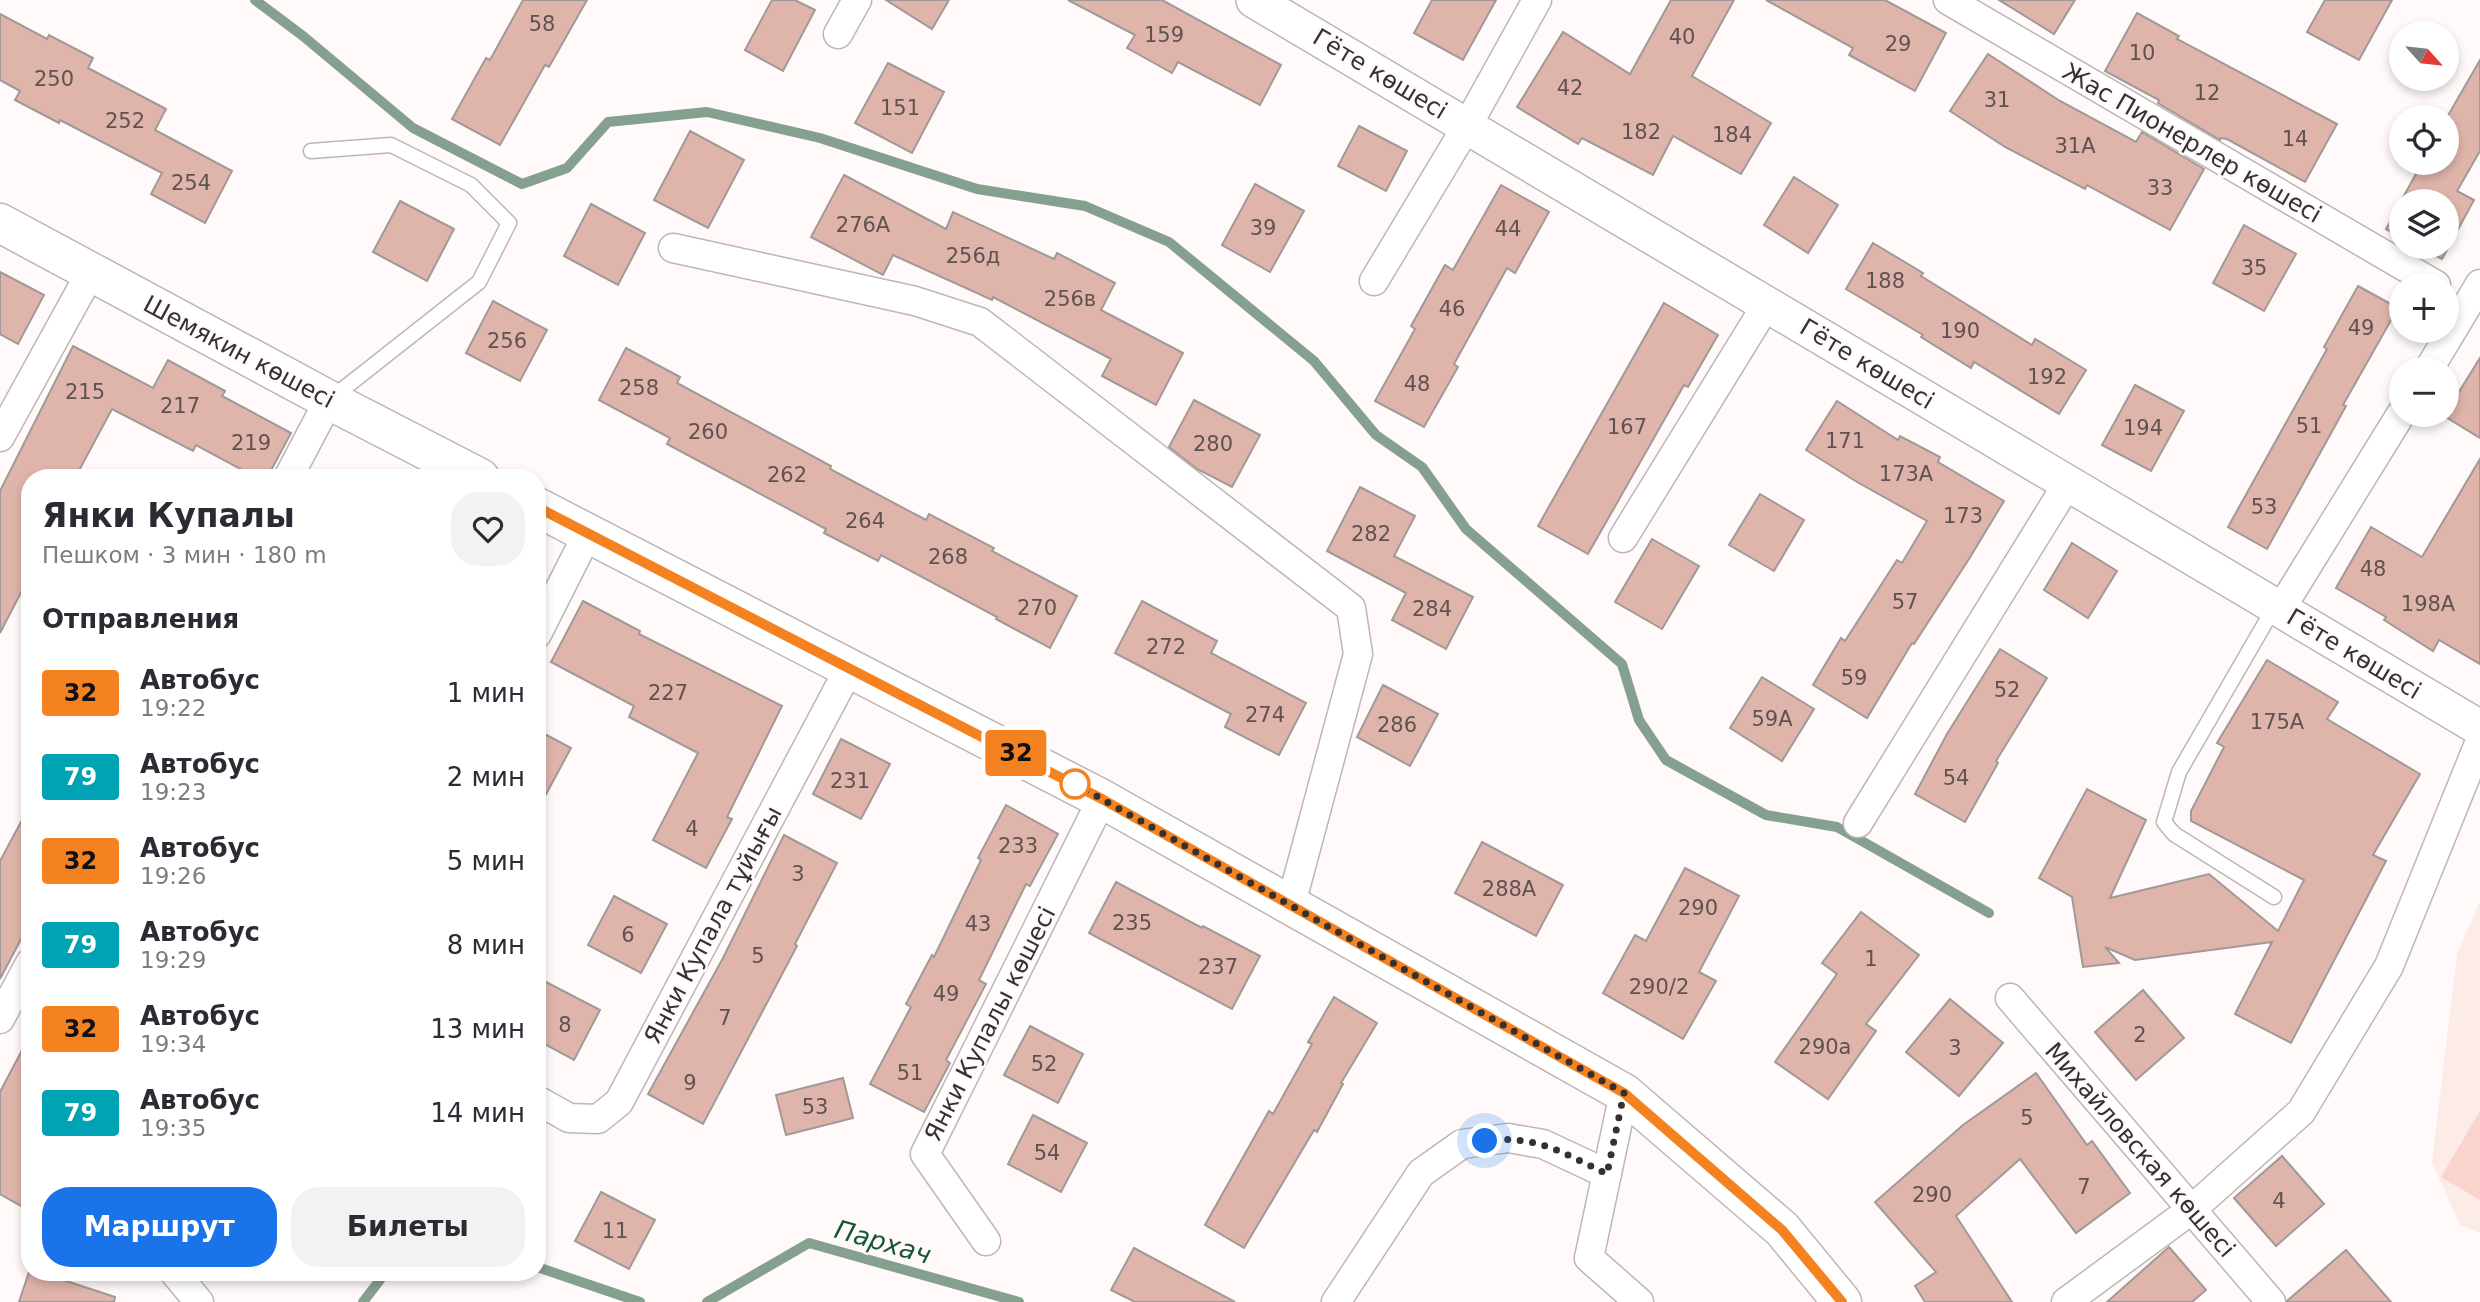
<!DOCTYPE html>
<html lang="ru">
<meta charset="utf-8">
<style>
:root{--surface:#fff;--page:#f2f2f3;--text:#2b2b33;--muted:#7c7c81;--accent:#1a73e8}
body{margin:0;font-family:"DejaVu Sans",sans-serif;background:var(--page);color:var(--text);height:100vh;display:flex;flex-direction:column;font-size:26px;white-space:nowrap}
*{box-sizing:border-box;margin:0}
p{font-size:23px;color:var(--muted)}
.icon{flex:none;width:38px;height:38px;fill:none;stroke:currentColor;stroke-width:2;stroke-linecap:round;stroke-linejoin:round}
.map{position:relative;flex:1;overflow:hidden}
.panel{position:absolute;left:21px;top:469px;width:525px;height:812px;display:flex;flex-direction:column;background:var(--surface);border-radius:28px;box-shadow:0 4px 10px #0003}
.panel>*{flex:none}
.badge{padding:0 14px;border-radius:5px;font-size:24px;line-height:46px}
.needle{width:46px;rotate:117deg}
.controls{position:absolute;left:2389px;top:21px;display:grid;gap:14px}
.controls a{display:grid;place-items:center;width:70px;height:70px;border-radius:50%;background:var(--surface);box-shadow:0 4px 10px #0003;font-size:35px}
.you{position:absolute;width:35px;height:35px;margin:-18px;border:5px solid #fff;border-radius:50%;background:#1a73e8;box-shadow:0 0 0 10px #1a73e833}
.map>.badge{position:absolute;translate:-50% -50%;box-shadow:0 0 0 4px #fff}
h2{padding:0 21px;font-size:26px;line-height:63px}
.round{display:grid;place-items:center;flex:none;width:74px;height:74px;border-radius:28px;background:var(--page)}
.summary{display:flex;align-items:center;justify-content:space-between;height:119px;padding:0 21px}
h1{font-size:33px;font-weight:700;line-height:52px}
.action{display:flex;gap:14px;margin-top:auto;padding:14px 21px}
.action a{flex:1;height:80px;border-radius:28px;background:var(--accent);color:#fff;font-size:28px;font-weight:700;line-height:80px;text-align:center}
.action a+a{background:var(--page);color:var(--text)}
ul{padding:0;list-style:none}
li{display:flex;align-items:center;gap:21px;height:84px;padding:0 21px}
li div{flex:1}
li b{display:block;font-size:26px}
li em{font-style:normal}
li .badge{min-width:77px;font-weight:700;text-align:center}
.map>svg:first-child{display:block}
.built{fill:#fcebe7}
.green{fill:#fad4cc}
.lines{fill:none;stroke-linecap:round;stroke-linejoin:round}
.stream{stroke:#86a090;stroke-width:10}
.building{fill:#dfb4ab;stroke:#a19998;stroke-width:2}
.service-casing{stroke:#beb6b4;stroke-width:17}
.minor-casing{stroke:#beb6b4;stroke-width:31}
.tertiary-casing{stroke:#beb6b4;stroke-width:38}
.secondary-casing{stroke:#beb6b4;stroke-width:41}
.service{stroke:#fff;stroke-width:14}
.minor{stroke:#fff;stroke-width:28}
.tertiary{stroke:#fff;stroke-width:35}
.secondary{stroke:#fff;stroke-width:38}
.line-casing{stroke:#fff;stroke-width:16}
.line{stroke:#f58220;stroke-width:10}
.walk{stroke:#353131;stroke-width:7;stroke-dasharray:0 12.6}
.stop-dot{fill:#fff;stroke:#f58220;stroke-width:3.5}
.labels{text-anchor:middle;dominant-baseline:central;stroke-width:5;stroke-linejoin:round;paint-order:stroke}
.number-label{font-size:21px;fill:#605250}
.street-label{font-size:24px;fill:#353131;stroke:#fffaf9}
.water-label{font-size:26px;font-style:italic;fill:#165638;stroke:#fffaf9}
</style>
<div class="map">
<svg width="2480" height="1302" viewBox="0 0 2480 1302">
<rect width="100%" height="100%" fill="#fffaf9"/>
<polygon class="built" points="2480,901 2480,1233 2460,1225 2432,1162 2457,954"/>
<polygon class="green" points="2480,1111 2480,1200 2441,1177"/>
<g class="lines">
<g class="stream">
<polyline points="255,0 303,36 413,128 522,184 567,168 608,122 707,112 820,138 977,189 1085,206 1169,242 1314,361 1376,435 1422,467 1466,529 1622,664 1639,720 1666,760 1766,815 1837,827 1989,913"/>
<polyline points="537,1267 640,1302"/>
<polyline points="363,1302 386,1272"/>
<polyline points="707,1302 809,1243 1019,1302"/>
</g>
</g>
<g class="building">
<polygon points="523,0 587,0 549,67 545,65 500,145 452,119 486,58 490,60"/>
<polygon points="772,0 795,0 815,10 783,71 745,50"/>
<polygon points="886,0 949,0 932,29"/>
<polygon points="1068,0 1162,0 1281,65 1260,105 1178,62 1172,73 1127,48 1135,35"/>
<polygon points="1432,0 1496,0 1463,60 1414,33"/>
<polygon points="1671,0 1734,0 1692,76 1771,123 1741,174 1673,136 1653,175 1582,138 1578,144 1517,107 1563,32 1630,74"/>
<polygon points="1766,0 1885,0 1946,33 1915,91 1849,55 1853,48"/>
<polygon points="1999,0 2075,0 2054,34"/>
<polygon points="2325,0 2392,0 2359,60 2307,32"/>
<polygon points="2137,13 2179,36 2177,39 2337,124 2305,182 2227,139 2221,138 2220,140 2158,103 2159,100 2105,71"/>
<polygon points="0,14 47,39 49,35 93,58 88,68 166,109 155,130 232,171 205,223 151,194 162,173 60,120 59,123 15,100 20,91 0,80"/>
<polygon points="1988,54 2060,101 2136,142 2142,132 2204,169 2170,230 2087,185 2085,189 2005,147 1950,111"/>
<polygon points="2480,60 2480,151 2457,191 2474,200 2442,259 2419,247 2446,247 2446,201 2401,201 2422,163 2446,163 2446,119"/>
<polygon points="888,63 944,92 912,153 855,123"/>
<polygon points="1359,126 1407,151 1386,191 1338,166"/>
<polygon points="690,131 744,160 708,228 654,200"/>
<polygon points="844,175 946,229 953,212 1054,259 1057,253 1115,283 1101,310 1183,353 1156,405 1102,376 1111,359 993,297 992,300 893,255 883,275 811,237"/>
<polygon points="1794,177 1838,205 1808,253 1764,225"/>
<polygon points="1255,184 1304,211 1270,272 1222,245"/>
<polygon points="1501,185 1549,212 1515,273 1507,268 1454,364 1458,367 1424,427 1375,401 1415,329 1411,326 1445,265 1453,270"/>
<polygon points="400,201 454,229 427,281 373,252"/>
<polygon points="2401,202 2401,237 2386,229"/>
<polygon points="591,204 645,233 618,285 564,256"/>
<polygon points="2244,225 2296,254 2264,311 2213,283"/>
<polygon points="1873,243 1923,273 1921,276 2032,345 2035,339 2086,370 2059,414 1974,362 1971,368 1921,337 1923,335 1846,289"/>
<polygon points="0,272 44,295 18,344 0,334"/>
<polygon points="2358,286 2398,308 2343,405 2346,406 2267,549 2228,527 2327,349 2324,347"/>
<polygon points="493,301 547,330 520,381 466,353"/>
<polygon points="1664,303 1718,335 1688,387 1684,385 1588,554 1538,526"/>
<polygon points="73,346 153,388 168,360 225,391 222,396 291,433 267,478 257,478 196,445 193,451 112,409 75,478 30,478 30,575 0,633 0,491"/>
<polygon points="626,348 680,377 677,383 831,466 830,469 926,520 929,514 994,548 992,551 1077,596 1050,648 996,619 997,617 881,555 878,561 824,533 826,529 667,444 670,438 599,400"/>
<polygon points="2480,358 2480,438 2444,416"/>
<polygon points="2135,385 2184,411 2151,471 2102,445"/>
<polygon points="1194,400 1260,435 1232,487 1197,469 1169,447"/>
<polygon points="1837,401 1898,440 1900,436 1940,457 1938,462 2004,501 1969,559 1914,644 1912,643 1867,718 1813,685 1841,638 1845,641 1897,560 1902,563 1927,521 1857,482 1806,450"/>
<polygon points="2480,459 2480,664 2439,640 2433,651 2384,620 2386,617 2336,588 2371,527 2422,557"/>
<polygon points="1360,487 1415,516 1394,556 1473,597 1446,649 1392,620 1406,593 1327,551"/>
<polygon points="1760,494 1804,520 1774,571 1729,545"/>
<polygon points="1652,539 1699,566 1662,629 1615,602"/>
<polygon points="2072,543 2117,571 2088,618 2044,590"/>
<polygon points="583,601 640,631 639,634 782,706 727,817 732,819 706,868 653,840 698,753 629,717 634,706 551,662"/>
<polygon points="1142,601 1217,641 1211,653 1306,703 1279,755 1225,727 1231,714 1115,653"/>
<polygon points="2000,649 2047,678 1996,761 1998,763 1965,822 1915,794 1947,734"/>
<polygon points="2267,660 2338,702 2327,719 2420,774 2373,855 2386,861 2291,1043 2235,1014 2272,942 2135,960 2105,947 2119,963 2083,967 2072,897 2039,878 2087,789 2146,820 2110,898 2209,874 2278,931 2304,880 2191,821 2191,811 2224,747 2217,743"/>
<polygon points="1762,677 1814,709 1782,761 1730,728"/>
<polygon points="1383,685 1438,714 1410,766 1357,737"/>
<polygon points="537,730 571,748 537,811"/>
<polygon points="841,739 890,764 861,819 813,794"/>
<polygon points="30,805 30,922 0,979 0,861"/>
<polygon points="1006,805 1058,834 1030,886 1026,884 979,980 986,984 946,1060 950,1063 924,1112 870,1084 911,1007 906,1004 932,955 934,957 981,860 978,858"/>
<polygon points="784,835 837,863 795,944 797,946 703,1124 648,1094 723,958"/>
<polygon points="1482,842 1563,885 1536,936 1455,893"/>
<polygon points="1685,868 1739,896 1699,972 1716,981 1683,1039 1603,993 1635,935 1646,941"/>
<polygon points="1116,882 1202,928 1203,926 1260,956 1232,1009 1089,933"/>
<polygon points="614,896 667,924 641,973 588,945"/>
<polygon points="1861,912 1919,955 1866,1024 1876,1031 1828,1099 1775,1062 1837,974 1822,963"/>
<polygon points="546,982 600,1010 574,1060 537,1040 537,999"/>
<polygon points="2143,990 2184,1038 2136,1080 2095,1032"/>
<polygon points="1334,997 1377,1023 1341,1083 1343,1084 1317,1132 1314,1130 1244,1248 1205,1225 1269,1111 1273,1114 1312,1044 1308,1042"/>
<polygon points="1950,999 2003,1043 1959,1096 1906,1052"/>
<polygon points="1030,1026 1083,1054 1058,1103 1004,1075"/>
<polygon points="30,1035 30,1211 0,1194 0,1092"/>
<polygon points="2036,1073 2087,1145 2092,1141 2130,1193 2076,1233 2020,1159 1956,1216 2012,1302 1925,1302 1915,1286 1936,1272 1875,1202 1963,1125"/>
<polygon points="843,1078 853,1118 786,1135 776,1095"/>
<polygon points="1033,1115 1087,1143 1061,1192 1008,1164"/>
<polygon points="2282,1156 2324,1204 2276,1246 2234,1198"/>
<polygon points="601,1192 655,1220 629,1269 575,1241"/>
<polygon points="2169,1247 2206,1290 2192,1302 2107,1302"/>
<polygon points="1134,1248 1235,1302 1135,1302 1111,1290"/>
<polygon points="2346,1250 2391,1302 2287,1302 2287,1301"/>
<polygon points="30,1269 30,1272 39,1272 115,1297 114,1302 19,1302"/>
</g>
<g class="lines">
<g class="service-casing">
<g id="service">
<polyline points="311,151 391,145 471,185 509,223 479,282 333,397"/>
<polyline points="2274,897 2174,834 2164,822 2179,772 2275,606"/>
</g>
</g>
<g class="minor-casing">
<g id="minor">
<polyline points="1948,0 2436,285"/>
<polyline points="838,34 857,0"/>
<polyline points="673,248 915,301 980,322 1351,608 1358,654 1291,904"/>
<polyline points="1374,281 1467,126 1537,0"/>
<polyline points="2429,369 2480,284"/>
<polyline points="0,437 91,272"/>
<polyline points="288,478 329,400"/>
<polyline points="1623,538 1767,304"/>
<polyline points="2280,610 2401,414"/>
<polyline points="537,634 588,533"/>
<polyline points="1858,823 2068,483"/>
<polyline points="2010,998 2271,1302"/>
<polyline points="0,1019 30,963"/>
<polyline points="1624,1093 1589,1258 1639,1302"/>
<polyline points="537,1100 569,1118 598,1119 619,1102 850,667"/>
<polyline points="986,1241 925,1154 1102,799"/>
<polyline points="174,1272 199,1302"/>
<polyline points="1336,1302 1421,1173 1462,1144 1508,1138 1543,1144 1607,1174"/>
<polyline points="2066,1302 2191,1210 2301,1112 2389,966 2480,741"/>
</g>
</g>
<g class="tertiary-casing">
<polyline id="tertiary" points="1254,0 2480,728"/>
</g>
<g class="secondary-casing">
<g id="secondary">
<polyline points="0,223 329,400 480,478"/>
<polyline points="537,507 1102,799 1624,1093 1782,1229 1842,1302"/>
</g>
</g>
<use href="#service" class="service"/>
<use href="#minor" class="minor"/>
<use href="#tertiary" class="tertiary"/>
<use href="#secondary" class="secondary"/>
</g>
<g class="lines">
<g class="line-casing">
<polyline id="line" points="537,507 1102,799 1624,1093 1782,1230 1842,1302"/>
</g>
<use href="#line" class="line"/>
<path class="walk" d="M 1075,784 L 1624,1093 L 1607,1174 C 1563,1153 1535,1134 1485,1141"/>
</g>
<circle class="stop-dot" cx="1075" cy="784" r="14"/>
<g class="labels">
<g class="number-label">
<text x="542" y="24">58</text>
<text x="1164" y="35">159</text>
<text x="1682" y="37">40</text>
<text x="1898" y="44">29</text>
<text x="2142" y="53">10</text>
<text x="54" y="79">250</text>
<text x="1570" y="88">42</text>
<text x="2207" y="93">12</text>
<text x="1997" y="100">31</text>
<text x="900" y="108">151</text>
<text x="125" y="121">252</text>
<text x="1641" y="132">182</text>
<text x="1732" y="135">184</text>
<text x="2295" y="139">14</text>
<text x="2075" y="146">31А</text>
<text x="191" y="183">254</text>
<text x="2160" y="188">33</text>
<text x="863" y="225">276А</text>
<text x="1263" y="228">39</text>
<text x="1508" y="229">44</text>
<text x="973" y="256">256д</text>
<text x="2254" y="268">35</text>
<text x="1885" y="281">188</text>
<text x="1070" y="299">256в</text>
<text x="1452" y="309">46</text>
<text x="2361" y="328">49</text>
<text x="1960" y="331">190</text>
<text x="507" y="341">256</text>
<text x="2047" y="377">192</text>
<text x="1417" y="384">48</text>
<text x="639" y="388">258</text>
<text x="85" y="392">215</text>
<text x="180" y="406">217</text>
<text x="2309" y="426">51</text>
<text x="1627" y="427">167</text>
<text x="2143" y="428">194</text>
<text x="708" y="432">260</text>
<text x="1845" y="441">171</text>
<text x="251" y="443">219</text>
<text x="1213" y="444">280</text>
<text x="1906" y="474">173А</text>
<text x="787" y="475">262</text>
<text x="2264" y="507">53</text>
<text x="1963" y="516">173</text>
<text x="865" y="521">264</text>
<text x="1371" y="534">282</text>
<text x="948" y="557">268</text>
<text x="2373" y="569">48</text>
<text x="1905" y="602">57</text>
<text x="2428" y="604">198А</text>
<text x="1037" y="608">270</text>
<text x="1432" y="609">284</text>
<text x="1166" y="647">272</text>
<text x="1854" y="678">59</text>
<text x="2007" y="690">52</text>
<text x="668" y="693">227</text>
<text x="1265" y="715">274</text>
<text x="1772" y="719">59А</text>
<text x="2277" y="722">175А</text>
<text x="1397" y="725">286</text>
<text x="1956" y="778">54</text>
<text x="850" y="781">231</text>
<text x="692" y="829">4</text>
<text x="1018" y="846">233</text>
<text x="798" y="874">3</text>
<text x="1509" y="889">288А</text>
<text x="1698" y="908">290</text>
<text x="1132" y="923">235</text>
<text x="978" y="924">43</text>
<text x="628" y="935">6</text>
<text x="758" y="956">5</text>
<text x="1871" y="959">1</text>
<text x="1218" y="967">237</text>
<text x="1659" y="987">290/2</text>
<text x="946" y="994">49</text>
<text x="725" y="1018">7</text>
<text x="565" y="1025">8</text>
<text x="2140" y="1035">2</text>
<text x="1825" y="1047">290а</text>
<text x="1955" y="1048">3</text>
<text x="1044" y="1064">52</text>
<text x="910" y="1073">51</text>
<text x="690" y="1083">9</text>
<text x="815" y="1107">53</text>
<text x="2027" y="1118">5</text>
<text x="1047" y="1153">54</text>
<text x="2084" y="1187">7</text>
<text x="1932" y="1195">290</text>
<text x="2279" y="1201">4</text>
<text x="615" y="1231">11</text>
</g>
<g class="street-label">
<text transform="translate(1380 74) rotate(31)">Гёте көшесі</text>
<text transform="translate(2192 143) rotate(30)">Жас Пионерлер көшесі</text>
<text transform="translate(239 352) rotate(28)">Шемякин көшесі</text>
<text transform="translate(1867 364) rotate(31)">Гёте көшесі</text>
<text transform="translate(2354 654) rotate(31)">Гёте көшесі</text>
<text transform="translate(713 925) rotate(-62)">Янки Купала тұйығы</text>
<text transform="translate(990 1024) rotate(-63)">Янки Купалы көшесі</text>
<text transform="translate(2140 1150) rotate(49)">Михайловская көшесі</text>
</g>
<g class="water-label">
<text transform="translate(883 1242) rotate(16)">Пархач</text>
</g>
</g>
</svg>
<div class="controls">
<a><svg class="needle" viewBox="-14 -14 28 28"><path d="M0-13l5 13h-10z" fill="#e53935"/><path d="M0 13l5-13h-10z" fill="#7c7c81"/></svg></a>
<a><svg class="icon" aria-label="locate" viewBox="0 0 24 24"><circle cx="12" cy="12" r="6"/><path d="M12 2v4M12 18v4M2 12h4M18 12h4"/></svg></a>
<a><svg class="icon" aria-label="layers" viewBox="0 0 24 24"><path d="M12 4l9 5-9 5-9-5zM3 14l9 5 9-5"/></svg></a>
<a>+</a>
<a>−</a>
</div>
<div class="you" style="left:1485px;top:1141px"></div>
<b class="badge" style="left:1016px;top:753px;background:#f58220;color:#111">32</b>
<section class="panel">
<div class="summary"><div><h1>Янки Купалы</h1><p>Пешком · 3 мин · 180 m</p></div><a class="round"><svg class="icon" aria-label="heart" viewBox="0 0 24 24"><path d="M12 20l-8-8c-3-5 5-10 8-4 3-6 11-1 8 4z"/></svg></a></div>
<h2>Отправления</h2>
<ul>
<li><span class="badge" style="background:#f58220;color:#111">32</span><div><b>Автобус</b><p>19:22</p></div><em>1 мин</em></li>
<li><span class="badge" style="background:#00a3b4;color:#fff">79</span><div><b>Автобус</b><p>19:23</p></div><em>2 мин</em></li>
<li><span class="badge" style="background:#f58220;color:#111">32</span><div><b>Автобус</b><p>19:26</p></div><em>5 мин</em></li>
<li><span class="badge" style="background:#00a3b4;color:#fff">79</span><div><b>Автобус</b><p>19:29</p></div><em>8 мин</em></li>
<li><span class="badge" style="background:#f58220;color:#111">32</span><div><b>Автобус</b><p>19:34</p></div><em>13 мин</em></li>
<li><span class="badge" style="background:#00a3b4;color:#fff">79</span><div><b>Автобус</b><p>19:35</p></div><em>14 мин</em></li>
</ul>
<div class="action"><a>Маршрут</a><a>Билеты</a></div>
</section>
</div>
